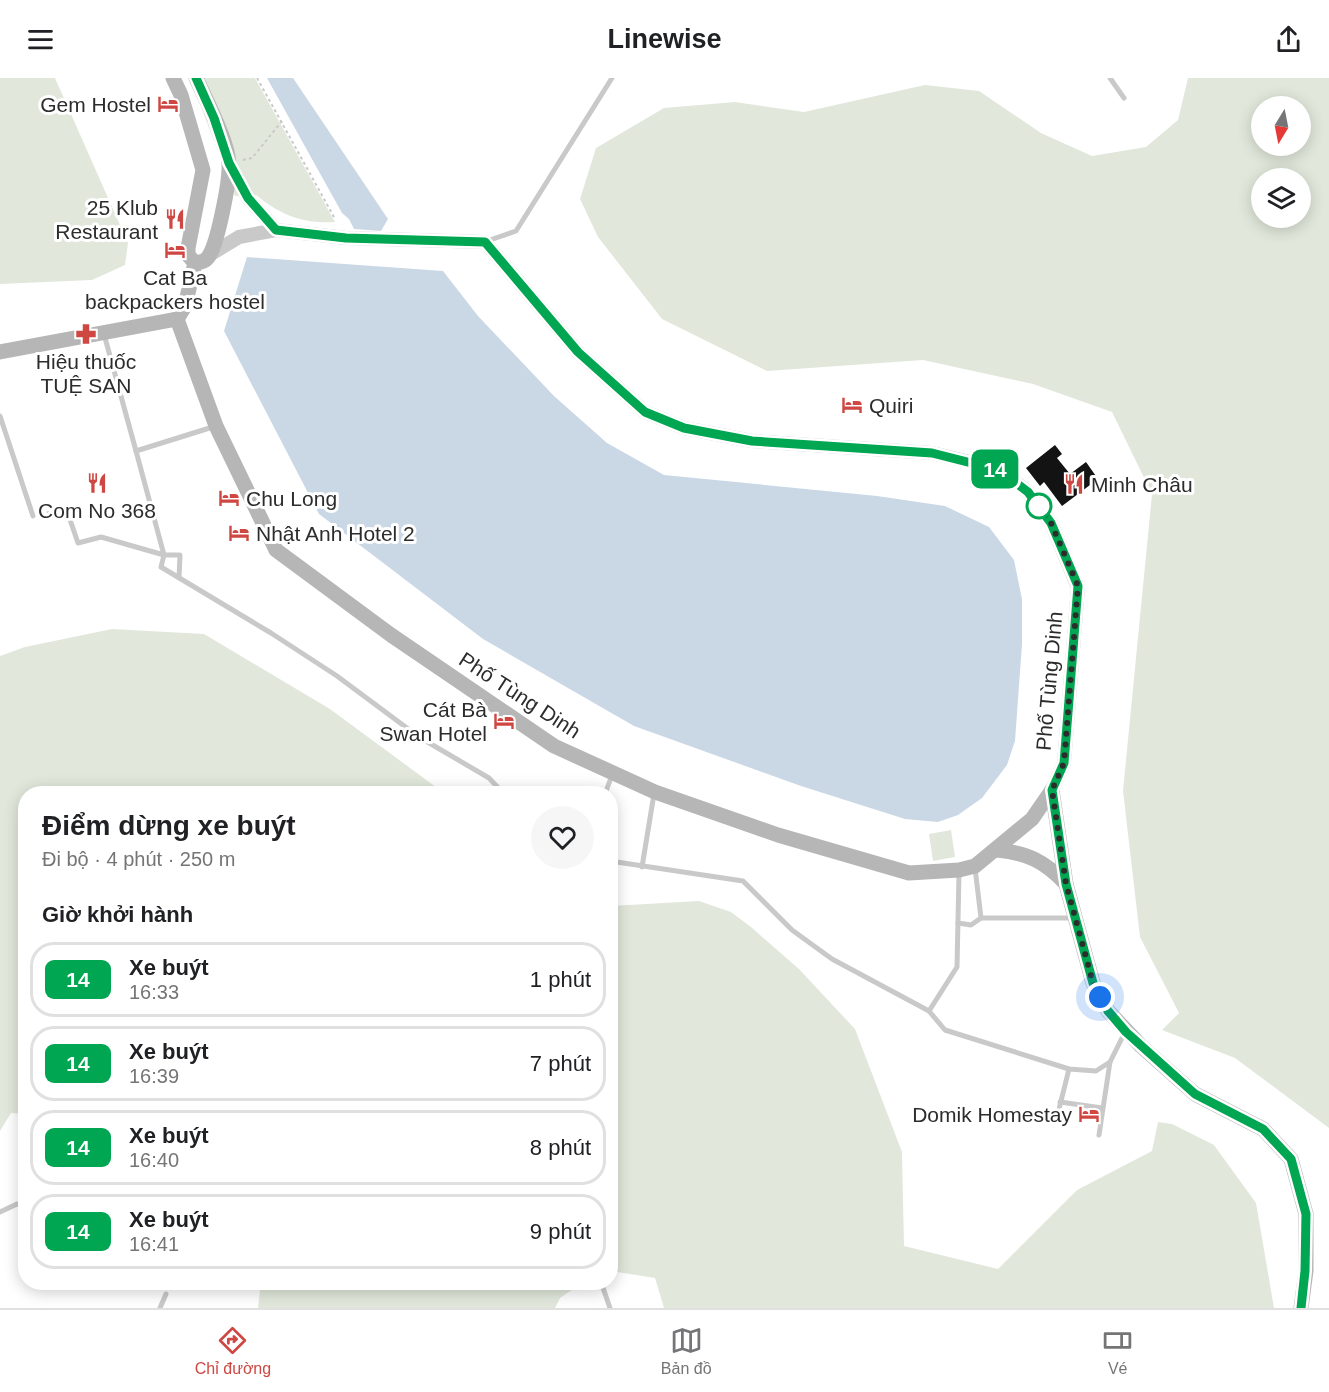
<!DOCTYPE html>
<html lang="vi">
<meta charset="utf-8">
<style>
:root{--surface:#fff;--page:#f6f6f6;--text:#202124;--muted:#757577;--line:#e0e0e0;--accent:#cf4742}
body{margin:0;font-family:Helvetica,sans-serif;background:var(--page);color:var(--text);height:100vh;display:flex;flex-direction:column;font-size:22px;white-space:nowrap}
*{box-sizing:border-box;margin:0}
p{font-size:20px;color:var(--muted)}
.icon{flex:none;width:33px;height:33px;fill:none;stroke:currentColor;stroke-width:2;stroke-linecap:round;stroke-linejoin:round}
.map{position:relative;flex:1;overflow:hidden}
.details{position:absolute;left:18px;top:708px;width:600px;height:504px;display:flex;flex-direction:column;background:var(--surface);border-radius:24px;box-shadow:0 3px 15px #0003}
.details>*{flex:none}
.badge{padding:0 12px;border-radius:9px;font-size:21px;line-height:39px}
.needle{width:39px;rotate:190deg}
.controls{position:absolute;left:1251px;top:18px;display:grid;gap:12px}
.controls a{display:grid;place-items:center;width:60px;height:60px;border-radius:50%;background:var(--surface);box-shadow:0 3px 15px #0003;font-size:30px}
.you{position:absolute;width:30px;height:30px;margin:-15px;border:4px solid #fff;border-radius:50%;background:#1a73e8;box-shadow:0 0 0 9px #1a73e833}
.map>.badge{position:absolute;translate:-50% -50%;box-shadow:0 0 0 3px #fff}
h2{padding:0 24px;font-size:22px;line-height:54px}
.round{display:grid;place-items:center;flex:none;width:63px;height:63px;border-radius:32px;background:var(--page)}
.summary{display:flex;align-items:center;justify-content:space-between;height:102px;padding:0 24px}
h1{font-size:28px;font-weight:800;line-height:45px}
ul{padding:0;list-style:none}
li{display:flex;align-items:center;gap:18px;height:75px;margin:0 12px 9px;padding:0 12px;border:3px solid var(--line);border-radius:24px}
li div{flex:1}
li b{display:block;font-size:22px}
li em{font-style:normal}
li .badge{min-width:66px;font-weight:700;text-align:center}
header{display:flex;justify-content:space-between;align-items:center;height:78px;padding:0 24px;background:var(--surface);font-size:27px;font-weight:800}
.menu{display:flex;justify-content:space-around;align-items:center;height:84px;border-top:2px solid var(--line);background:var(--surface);font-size:16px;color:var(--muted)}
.menu a{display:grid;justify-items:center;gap:3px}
.menu .active{color:var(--accent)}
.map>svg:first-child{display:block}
.green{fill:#e1e8db;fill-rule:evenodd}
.water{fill:#cad8e6}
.building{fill:#131313}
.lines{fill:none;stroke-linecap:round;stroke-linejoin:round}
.path{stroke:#c9c9c9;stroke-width:2;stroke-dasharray:3 3;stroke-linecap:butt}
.service{stroke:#c9c9c9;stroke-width:5}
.tertiary{stroke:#c9c9c9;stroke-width:14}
.secondary{stroke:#b6b6b6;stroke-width:15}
.line-casing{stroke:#fff;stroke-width:14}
.line{stroke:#00a651;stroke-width:9}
.walk{stroke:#2c2c2c;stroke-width:6;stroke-dasharray:0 10.8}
.stop-dot{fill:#fff;stroke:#00a651;stroke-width:3}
.labels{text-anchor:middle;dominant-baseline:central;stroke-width:6;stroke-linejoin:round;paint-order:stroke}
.poi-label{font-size:21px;fill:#2c2c2c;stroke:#fff;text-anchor:end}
.street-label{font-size:21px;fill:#2c2c2c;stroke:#fff}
</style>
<header><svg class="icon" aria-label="menu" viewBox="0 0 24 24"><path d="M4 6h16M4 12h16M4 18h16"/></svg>Linewise<svg class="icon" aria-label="share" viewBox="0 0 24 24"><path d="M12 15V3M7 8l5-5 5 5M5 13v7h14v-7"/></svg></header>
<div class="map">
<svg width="1329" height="1230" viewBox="0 0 1329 1230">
<rect width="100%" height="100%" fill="#fff"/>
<g class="green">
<polygon points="0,0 55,0 128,165 125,187 92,202 0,206"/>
<path d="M 190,0 L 255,0 L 335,144 C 302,146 281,137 256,117 L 235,118 Z"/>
<path d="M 1188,0 L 1329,0 L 1329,1050 L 1235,980 L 1162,952 L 1179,935 L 1140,859 L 1123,713 L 1152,416 L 1112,334 L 1033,306 L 923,282 L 767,293 L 662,241 L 598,159 L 580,121 L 596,70 L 664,30 L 735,24 L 804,34 L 925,7 L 979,13 L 1041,55 L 1092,78 L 1146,69 L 1178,42 ZM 1262,28 L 1300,28 L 1300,68 L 1262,68 ZM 1262,100 L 1300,100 L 1300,140 L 1262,140 Z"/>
<polygon points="112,551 204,556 330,631 444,715 26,716 25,1036 11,1035 0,1053 0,578 25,569"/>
<polygon points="951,752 955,779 933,783 929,756"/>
<polygon points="699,823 731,834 751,849 799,891 855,951 902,1074 904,1168 998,1191 1077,1112 1152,1073 1158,1044 1172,1046 1214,1067 1256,1125 1274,1230 664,1230 655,1200 611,1193 611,828"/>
<polygon points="258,1205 258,1204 582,1205 560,1220 555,1230 258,1230 260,1213"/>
</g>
<g class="water">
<polygon points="267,0 293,0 388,141 381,153 354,151 349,141 342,135"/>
<polygon points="247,179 443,193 478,238 554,318 607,365 664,397 877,418 945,428 989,449 1014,482 1022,521 1022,566 1015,663 1007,687 982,720 958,737 938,744 905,741 801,708 634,648 483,561 319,436 224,253"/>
</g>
<polygon class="building" points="1055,367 1062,376 1057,380 1070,396 1086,384 1098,401 1062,428 1044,404 1040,408 1026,390"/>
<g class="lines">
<g class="path">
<polyline points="257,0 334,139"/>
<polyline points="243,82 252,80 282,43"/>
<polyline points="41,436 56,432"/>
</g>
<g class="service">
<polyline points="1110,0 1124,20"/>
<polyline points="487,163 516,153 612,0"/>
<polyline points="104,256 136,373"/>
<polyline points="0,338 33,438"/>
<polyline points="66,430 78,465 101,459 164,477 161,489 271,555 337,598 419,659 489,700 504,716"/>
<polyline points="179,500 180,477 164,477 136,373 216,348"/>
<polyline points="605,716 612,697"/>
<polyline points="610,783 743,803 792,852 832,881 929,933 957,889 959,795"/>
<polyline points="642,789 654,716"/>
<polyline points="975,790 981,840 1072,840"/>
<polyline points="958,845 971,847 981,840"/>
<polyline points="929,933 945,952 1069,991 1096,993 1110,984 1125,954"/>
<polyline points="1060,1024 1102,1030"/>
<polyline points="1056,1043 1069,991"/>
<polyline points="1099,1057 1110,984"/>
<polyline points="0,1134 17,1126 26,1127"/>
<polyline points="601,1204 610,1230"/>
<polyline points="160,1230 166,1216"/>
</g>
<g class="tertiary">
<polyline points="229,85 248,120 276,152"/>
<polyline points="211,176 239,159 276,152 346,160 485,164 578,274 645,334 684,350 752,363 932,375 999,391 1028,414 1051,445 1078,509 1064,685 1052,712"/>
</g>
<g class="secondary">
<polyline points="173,0 181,17 203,92 188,170 188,177 195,185"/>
<path d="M 195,185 C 202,184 207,183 210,176 C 218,162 230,103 229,86 C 228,63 206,22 196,0"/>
<polyline points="177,241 216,348 276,472 391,557 554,668 655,714 778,757 909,795 959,792 975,788 1032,741 1052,712"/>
<polyline points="0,274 177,241 185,228 195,185"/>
<polyline points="1052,712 1066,806 1093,905 1108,933 1141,968 1195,1016 1263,1051 1291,1081 1306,1136 1306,1193 1301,1230"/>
<path d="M 997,772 C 1027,775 1045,783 1066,806"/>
</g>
</g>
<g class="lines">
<g class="line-casing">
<polyline id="line" points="196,0 214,40 229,85 248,120 276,152 346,160 485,164 578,274 645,334 684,350 752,363 932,375 999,392 1028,414 1051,445 1078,508 1064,685 1052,712 1066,806 1093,905 1108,933 1126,954 1195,1016 1263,1051 1291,1081 1306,1136 1305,1193 1301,1230"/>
</g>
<use href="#line" class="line"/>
<polyline class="walk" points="1039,428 1051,445 1078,508 1064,685 1052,712 1066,806 1093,905 1100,919"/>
</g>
<defs>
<g id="hotel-bare" transform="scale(1.62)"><path d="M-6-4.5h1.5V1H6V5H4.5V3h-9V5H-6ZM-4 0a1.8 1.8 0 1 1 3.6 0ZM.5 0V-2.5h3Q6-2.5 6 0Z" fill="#cf4742" stroke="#fff" stroke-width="2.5" paint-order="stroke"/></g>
<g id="restaurant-bare" transform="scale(1.62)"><path d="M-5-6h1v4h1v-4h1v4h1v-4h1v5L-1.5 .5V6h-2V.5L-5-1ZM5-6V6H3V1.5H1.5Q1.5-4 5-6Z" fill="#cf4742" stroke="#fff" stroke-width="2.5" paint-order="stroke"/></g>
<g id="pharmacy-bare" transform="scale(1.62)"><path d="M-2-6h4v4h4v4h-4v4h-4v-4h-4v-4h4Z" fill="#cf4742" stroke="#fff" stroke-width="2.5" paint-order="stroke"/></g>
</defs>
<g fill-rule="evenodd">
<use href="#hotel-bare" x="168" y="26"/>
<use href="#restaurant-bare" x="175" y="141"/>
<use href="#hotel-bare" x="175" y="172"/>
<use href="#pharmacy-bare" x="86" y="256"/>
<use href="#hotel-bare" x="852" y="327"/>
<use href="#restaurant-bare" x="97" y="405"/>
<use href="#restaurant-bare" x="1074" y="406"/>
<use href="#hotel-bare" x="229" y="420"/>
<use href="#hotel-bare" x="239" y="455"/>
<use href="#hotel-bare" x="504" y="643"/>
<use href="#hotel-bare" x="1089" y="1036"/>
</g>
<circle class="stop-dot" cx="1039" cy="428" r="12"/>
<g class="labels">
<g class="poi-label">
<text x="151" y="26">Gem Hostel</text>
<text x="158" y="129">25 Klub<tspan x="158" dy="24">Restaurant</tspan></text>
<text x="175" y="199" text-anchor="middle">Cat Ba<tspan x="175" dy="24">backpackers hostel</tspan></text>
<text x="86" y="283" text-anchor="middle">Hiệu thuốc<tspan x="86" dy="24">TUỆ SAN</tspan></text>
<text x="869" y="327" text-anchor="start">Quiri</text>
<text x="1091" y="406" text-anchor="start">Minh Châu</text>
<text x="246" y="420" text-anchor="start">Chu Long</text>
<text x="97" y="432" text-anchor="middle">Com No 368</text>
<text x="256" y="455" text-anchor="start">Nhật Anh Hotel 2</text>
<text x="487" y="631">Cát Bà<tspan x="487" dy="24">Swan Hotel</tspan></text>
<text x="1072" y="1036">Domik Homestay</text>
</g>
<g class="street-label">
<text transform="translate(1049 603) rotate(-85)">Phố Tùng Dinh</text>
<text transform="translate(520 617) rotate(33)">Phố Tùng Dinh</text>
</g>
</g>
</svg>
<div class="controls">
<a><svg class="needle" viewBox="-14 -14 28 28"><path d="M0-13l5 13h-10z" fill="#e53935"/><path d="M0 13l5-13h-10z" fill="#757577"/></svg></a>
<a><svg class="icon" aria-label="layers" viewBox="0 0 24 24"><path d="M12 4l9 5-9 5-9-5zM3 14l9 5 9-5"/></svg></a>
</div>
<div class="you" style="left:1100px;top:919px"></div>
<b class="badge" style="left:995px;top:391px;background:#00a651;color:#fff">14</b>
<section class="details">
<div class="summary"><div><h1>Điểm dừng xe buýt</h1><p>Đi bộ · 4 phút · 250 m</p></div><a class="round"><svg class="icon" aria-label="heart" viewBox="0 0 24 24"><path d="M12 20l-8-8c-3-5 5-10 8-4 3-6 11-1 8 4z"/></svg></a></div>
<h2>Giờ khởi hành</h2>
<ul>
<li><span class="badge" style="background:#00a651;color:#fff">14</span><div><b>Xe buýt</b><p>16:33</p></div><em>1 phút</em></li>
<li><span class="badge" style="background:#00a651;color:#fff">14</span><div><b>Xe buýt</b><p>16:39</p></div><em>7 phút</em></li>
<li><span class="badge" style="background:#00a651;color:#fff">14</span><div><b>Xe buýt</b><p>16:40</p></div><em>8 phút</em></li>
<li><span class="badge" style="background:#00a651;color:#fff">14</span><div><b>Xe buýt</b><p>16:41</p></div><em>9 phút</em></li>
</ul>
</section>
</div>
<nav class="menu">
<a class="active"><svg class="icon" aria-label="directions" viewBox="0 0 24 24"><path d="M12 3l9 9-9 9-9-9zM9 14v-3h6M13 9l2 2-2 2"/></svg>Chỉ đường</a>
<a><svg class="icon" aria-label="map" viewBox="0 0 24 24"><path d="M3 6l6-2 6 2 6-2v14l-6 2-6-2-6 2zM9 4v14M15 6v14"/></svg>Bản đồ</a>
<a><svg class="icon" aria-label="tickets" viewBox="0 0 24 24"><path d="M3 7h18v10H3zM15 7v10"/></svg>Vé</a>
</nav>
